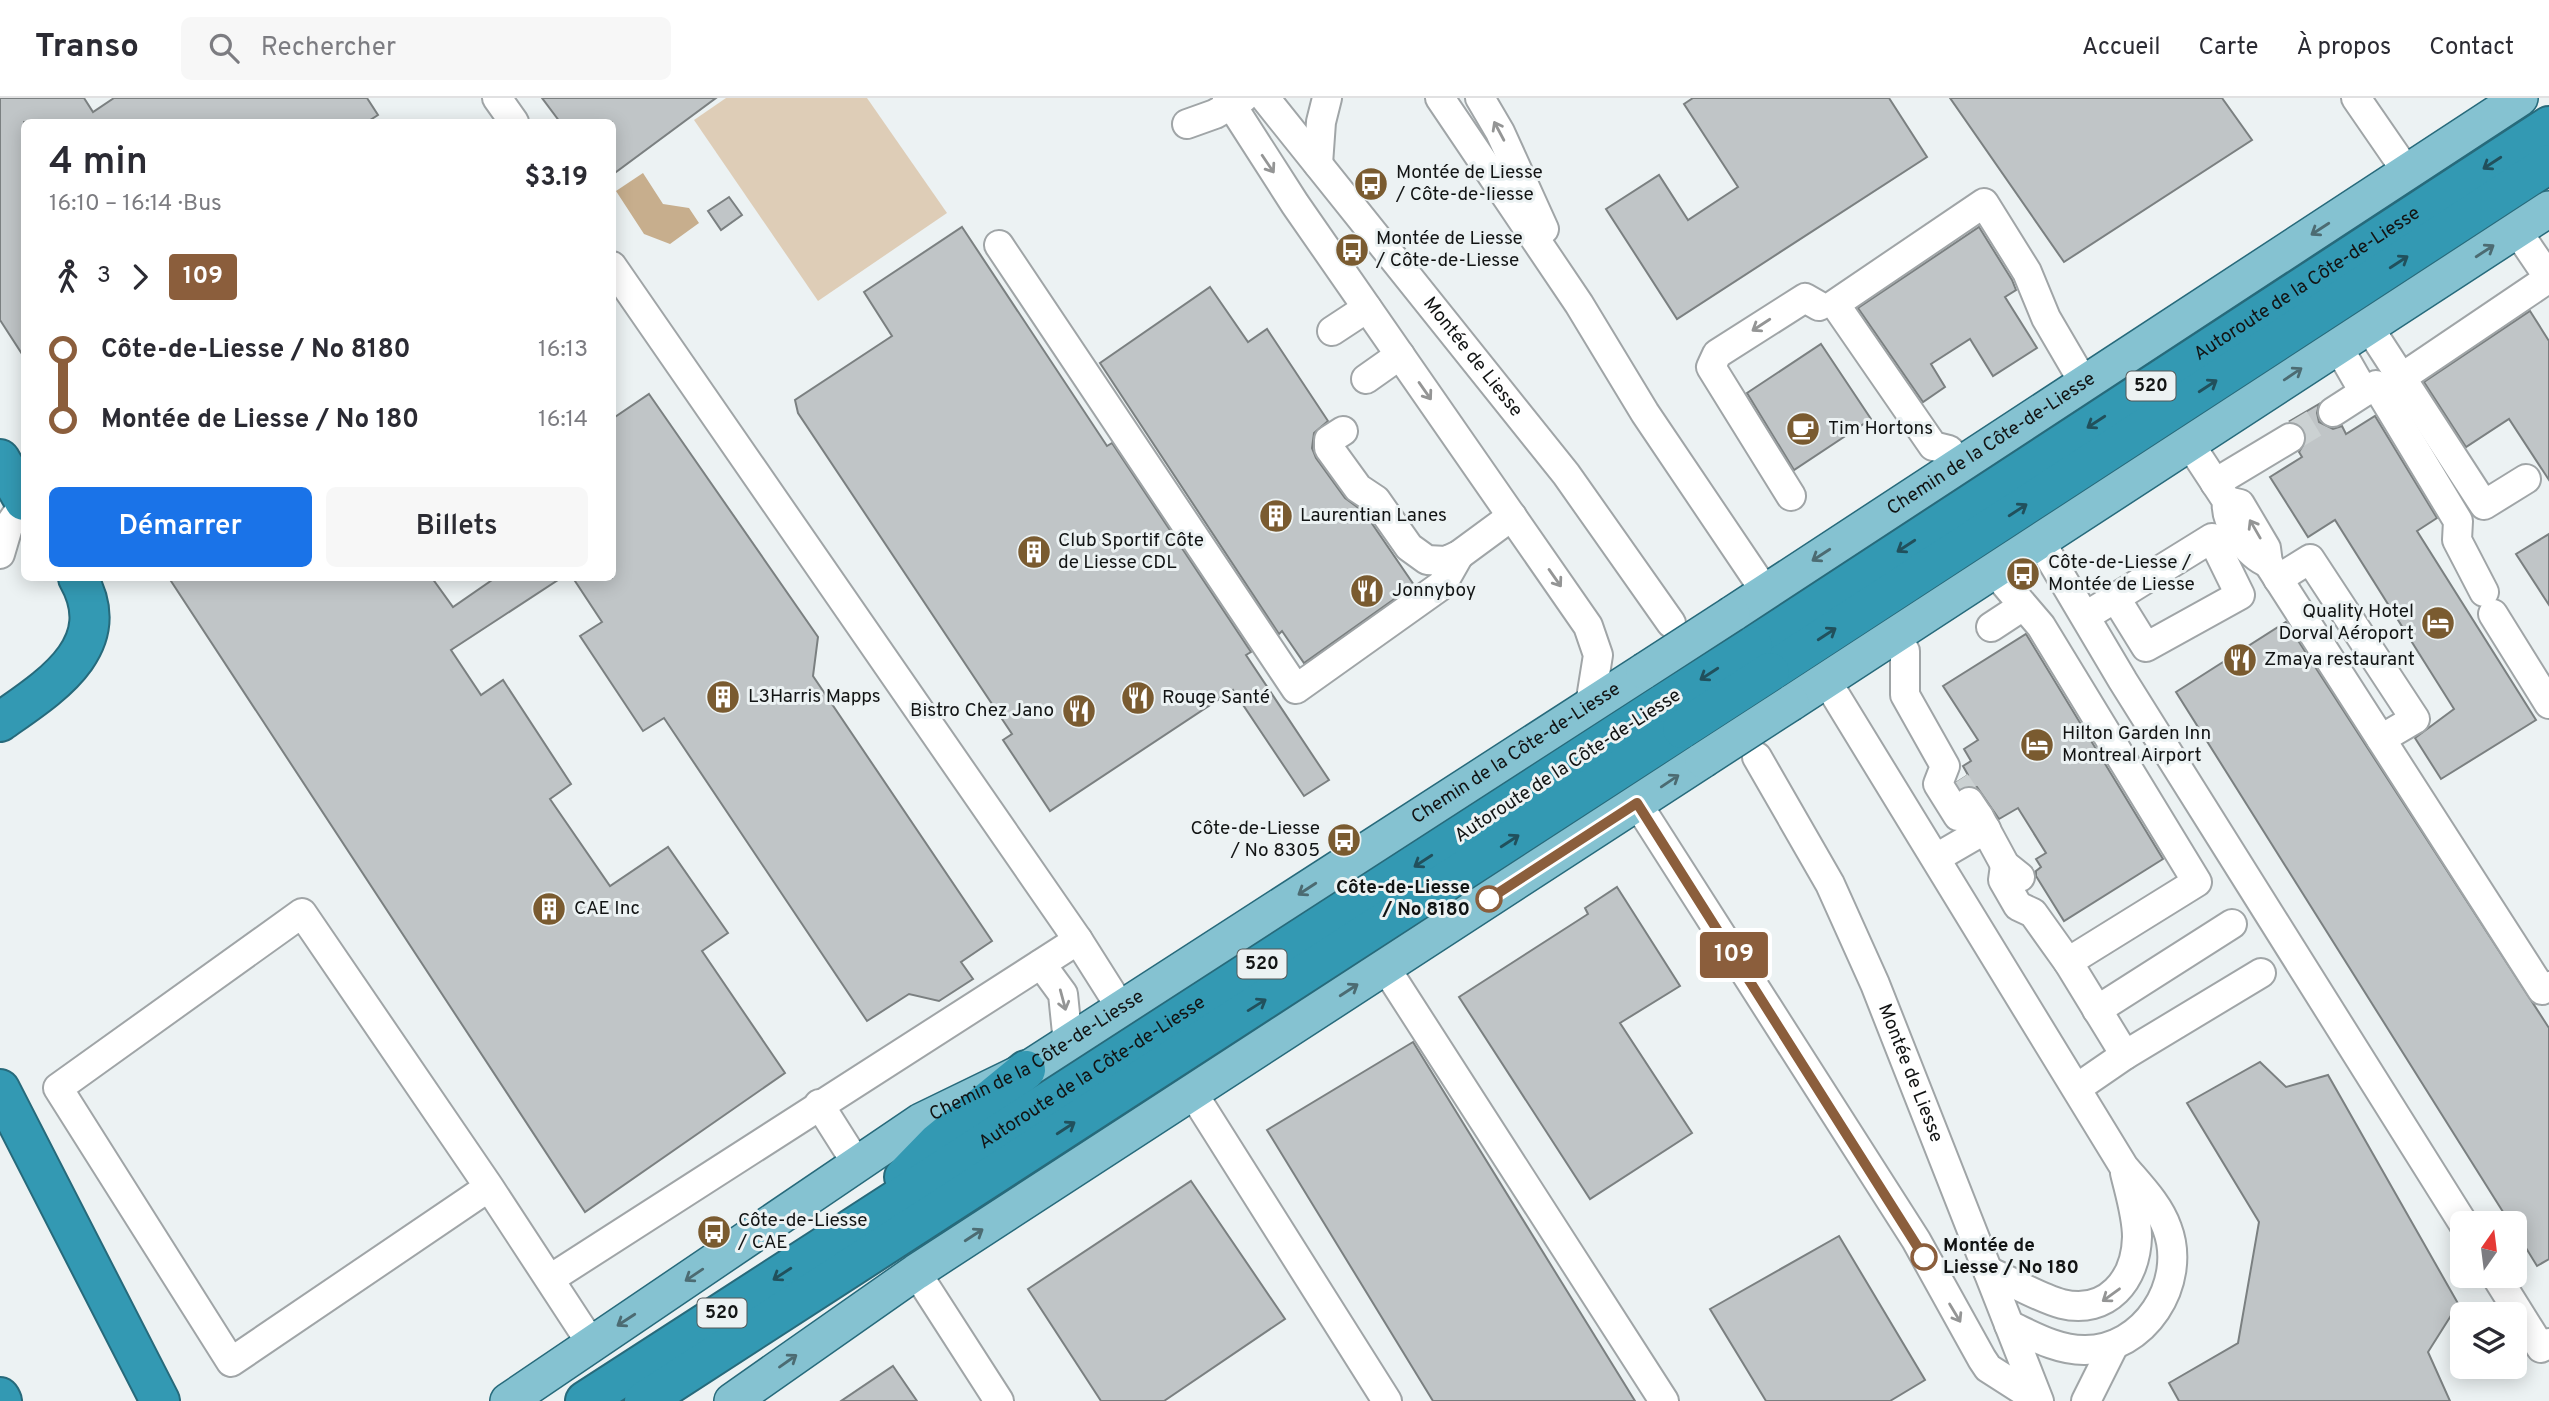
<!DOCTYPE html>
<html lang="fr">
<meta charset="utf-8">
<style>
:root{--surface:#fff;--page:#f7f7f7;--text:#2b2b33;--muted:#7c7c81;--line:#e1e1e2;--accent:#1a73e8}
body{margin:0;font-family:Overpass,sans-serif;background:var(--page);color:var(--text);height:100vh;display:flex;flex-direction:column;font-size:26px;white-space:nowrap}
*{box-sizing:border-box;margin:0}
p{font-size:23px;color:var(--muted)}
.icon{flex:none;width:38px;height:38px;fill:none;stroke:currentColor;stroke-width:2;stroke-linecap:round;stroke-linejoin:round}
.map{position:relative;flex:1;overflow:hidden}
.panel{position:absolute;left:21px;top:21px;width:595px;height:462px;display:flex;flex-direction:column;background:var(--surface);border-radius:10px;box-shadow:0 4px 18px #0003}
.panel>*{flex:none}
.badge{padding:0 14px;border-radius:5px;font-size:24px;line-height:46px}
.needle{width:46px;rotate:14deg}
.fabs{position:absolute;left:2450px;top:1113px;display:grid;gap:14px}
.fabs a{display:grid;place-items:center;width:77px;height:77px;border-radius:10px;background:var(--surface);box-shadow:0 4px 18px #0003;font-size:35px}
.map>.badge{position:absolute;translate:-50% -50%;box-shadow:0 0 0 4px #fff}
.legs{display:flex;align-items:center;gap:10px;height:77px;padding:0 28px;font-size:23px}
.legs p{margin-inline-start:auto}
.head{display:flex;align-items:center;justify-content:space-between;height:119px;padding:0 28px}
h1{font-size:38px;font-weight:600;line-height:52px}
.cta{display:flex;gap:14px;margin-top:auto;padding:14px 28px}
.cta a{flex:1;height:80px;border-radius:10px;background:var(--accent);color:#fff;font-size:28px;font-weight:600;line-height:80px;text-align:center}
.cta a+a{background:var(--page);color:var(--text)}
ul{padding:0 28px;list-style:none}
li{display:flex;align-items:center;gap:24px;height:70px;font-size:26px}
li i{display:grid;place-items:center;width:10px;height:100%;margin:0 9px;background:currentColor}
li i::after{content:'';width:18px;height:18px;margin:-9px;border:5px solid;border-radius:50%;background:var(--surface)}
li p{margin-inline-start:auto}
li:first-child i{background:linear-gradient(#0000 50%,currentColor 0)}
li:last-child i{background:linear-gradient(currentColor 50%,#0000 0)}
header{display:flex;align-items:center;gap:42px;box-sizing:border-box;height:98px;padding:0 35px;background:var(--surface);border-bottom:2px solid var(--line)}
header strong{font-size:33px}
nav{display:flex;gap:38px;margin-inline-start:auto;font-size:24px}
.search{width:490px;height:63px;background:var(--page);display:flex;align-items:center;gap:18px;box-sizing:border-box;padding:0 24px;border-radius:10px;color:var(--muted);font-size:26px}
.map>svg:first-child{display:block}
.green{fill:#decdb7}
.water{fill:#c7ae8d}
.building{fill:#c0c5c7;stroke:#7b8081;stroke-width:2}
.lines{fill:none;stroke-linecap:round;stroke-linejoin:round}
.minor-tunnel{stroke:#cbd1d2;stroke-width:28;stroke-dasharray:28 14;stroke-linecap:butt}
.minor-casing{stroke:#a0a5a7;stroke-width:32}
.major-casing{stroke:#276a7b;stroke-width:38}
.highway-casing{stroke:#276a7b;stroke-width:42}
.minor{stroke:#fff;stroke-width:28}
.major{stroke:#85c2d1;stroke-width:35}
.highway{stroke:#3399b3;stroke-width:38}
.major-bridge-casing{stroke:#276a7b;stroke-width:38;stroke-linecap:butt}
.highway-bridge-casing{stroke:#276a7b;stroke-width:42;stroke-linecap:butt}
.major-bridge{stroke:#85c2d1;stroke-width:35}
.highway-bridge{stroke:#3399b3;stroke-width:38}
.oneway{stroke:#949595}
.oneway2{stroke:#21505c}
.oneway3{stroke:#4c6b72}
.line-1-casing{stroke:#fff;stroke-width:16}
.line-1{stroke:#8b5e3c;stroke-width:10}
.stop-1-dot{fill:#fff;stroke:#8b5e3c;stroke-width:3.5}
.labels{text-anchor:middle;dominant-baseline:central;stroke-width:6;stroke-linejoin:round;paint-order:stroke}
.shield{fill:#ecf2f3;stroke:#535757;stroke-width:2}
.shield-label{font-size:18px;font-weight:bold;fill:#121414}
.poi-label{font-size:19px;fill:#121414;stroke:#ecf2f3;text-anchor:start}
.street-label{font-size:19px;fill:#121414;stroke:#ecf2f3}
.stop-label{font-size:19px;font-weight:bold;fill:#121414;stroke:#ecf2f3;text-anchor:end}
</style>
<header>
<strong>Transo</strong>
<div class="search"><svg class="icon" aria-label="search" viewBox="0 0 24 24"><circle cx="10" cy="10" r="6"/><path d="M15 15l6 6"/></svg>Rechercher</div>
<nav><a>Accueil</a><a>Carte</a><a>À propos</a><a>Contact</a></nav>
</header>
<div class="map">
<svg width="2549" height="1303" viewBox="0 0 2549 1303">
<rect width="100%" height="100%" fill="#ecf2f3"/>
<polygon class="green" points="726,0 867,0 947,115 818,203 694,22"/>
<polygon class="water" points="643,75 663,106 689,110 699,125 670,146 644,136 616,93"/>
<g class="building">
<polygon points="0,0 84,0 93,14 114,0 367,0 378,17 367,24 24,24 24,259 0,222"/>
<polygon points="542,0 716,0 612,77 612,24 560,24"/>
<polygon points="1693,0 1889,0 1927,59 1677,221 1606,111 1659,77 1688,122 1738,89 1684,6"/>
<polygon points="1950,0 2222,0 2252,42 2064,164"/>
<polygon points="729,99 742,117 721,132 708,113"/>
<polygon points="962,129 1107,348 1112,345 1251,554 1246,557 1329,682 1304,698 1233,592 1050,713 1003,642 1012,636 798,315 795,302 892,238 864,194"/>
<polygon points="1979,129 2012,182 2016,192 2005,199 2037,250 1993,278 1970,241 1931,266 1945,289 1923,304 1858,210"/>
<polygon points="1210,189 1248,244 1267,231 1328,323 1314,335 1312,350 1316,360 1345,400 1364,414 1414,487 1304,565 1282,533 1279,536 1100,265"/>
<polygon points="2530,213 2549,243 2549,382 2509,321 2466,349 2424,284"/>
<polygon points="1821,246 1871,321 1794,372 1747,295"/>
<polygon points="649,296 818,539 813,578 992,843 961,864 973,881 939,903 909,896 867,923 664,620 643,633 580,538 602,524 573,480 612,480 612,321"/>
<polygon points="2319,306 2317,315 2319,324 2333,331 2342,328 2346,336 2375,318 2437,420 2417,433 2536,622 2441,681 2415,640 2454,611 2335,422 2308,439 2270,379 2302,359 2299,354 2307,340 2305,332 2290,323"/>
<polygon points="2549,436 2549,507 2516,456"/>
<polygon points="169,480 432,480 453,509 495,480 561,480 451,552 481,597 503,582 571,686 550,701 610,788 668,749 728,835 702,853 785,975 585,1114"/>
<polygon points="2286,524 2549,930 2549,1161 2537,1168 2515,1132 2515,1125 2510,1125 2176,594"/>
<polygon points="2026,536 2163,761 2064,823 2036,778 2036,773 2041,769 2036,761 2046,755 2018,710 1999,721 1977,689 1960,690 1957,684 1968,677 1963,668 1971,663 1964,651 1978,642 1943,588"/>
<polygon points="1617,789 1680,888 1620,925 1692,1035 1590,1101 1459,899 1588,816 1585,810"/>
<polygon points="1413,944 1635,1303 1433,1303 1267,1032"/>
<polygon points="2260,964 2286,989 2328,977 2464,1216 2452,1216 2428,1254 2450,1303 2179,1303 2169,1285 2238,1245 2259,1124 2187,1005"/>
<polygon points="1191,1083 1285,1221 1164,1303 1101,1303 1028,1191"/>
<polygon points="1839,1138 1925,1282 1890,1303 1766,1303 1710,1211"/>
<polygon points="893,1268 917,1303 841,1303"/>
</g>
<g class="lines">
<g class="minor-tunnel">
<polyline points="2290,340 2333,314"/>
<polyline points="1956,684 1969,704"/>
</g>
<g class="minor-casing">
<g id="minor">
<polyline points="497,0 514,24"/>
<polyline points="1227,0 1295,106 1588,528 1598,557 1590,607"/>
<path id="s1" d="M 1265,0 L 1566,376 L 1671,525"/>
<polyline points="1440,0 1579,206 1645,315 1765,493"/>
<polyline points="1480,0 1500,34 1544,131"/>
<polyline points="2356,0 2407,74"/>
<polyline points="1187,26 1215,16 1243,0"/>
<polyline points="1318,66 1321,24 1327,0"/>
<polyline points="2517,133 2549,180"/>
<polyline points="999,147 1296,591 1442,487 1459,457"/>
<polyline points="612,168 1078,842 1121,910"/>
<polyline points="2368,228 2484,407 2526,381"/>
<polyline points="1332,233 1367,210"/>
<polyline points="2401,280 2549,180"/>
<polyline points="1366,281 1400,257"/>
<polyline points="2364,294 2376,287 2458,423 2457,442 2484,494"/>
<polyline points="2333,314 2364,294 2337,247"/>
<polyline points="1343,333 1329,342 1329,350 1358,390 1376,402 1409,449 1427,462 1446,463 1459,457 1512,418"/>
<path d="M 2189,345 L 2227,403 C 2224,425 2248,457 2268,465 L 2266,450 L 2240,406 L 2227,403"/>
<polyline points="1961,366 1949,352 1933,348 1835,206 1984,105 2027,174 2046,220 2084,285"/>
<polyline points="2215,385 2290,340"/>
<polyline points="1791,398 1711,269 1717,256 1805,200 1819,208"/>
<polyline points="2040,443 2123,583 2463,1125"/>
<polyline points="0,456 8,429 24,406"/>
<polyline points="2268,465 2542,892 2549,888"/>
<polyline points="1994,473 2041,528 2197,784 2068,864 2033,815 2018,808 2003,782 2005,767"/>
<polyline points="2278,481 2310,461 2415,621 2381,641"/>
<polyline points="2493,516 2549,606"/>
<polyline points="2086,518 2212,440 2240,497 2146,549 2115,499"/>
<polyline points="1991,529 2023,508"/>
<polyline points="1895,537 1905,553 1905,597 1945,668 1938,686 1958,718 1979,719 1969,704"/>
<path d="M 1826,582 L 2124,1069 C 2140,1088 2159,1107 2167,1130 C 2188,1185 2144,1253 2084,1252 C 2057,1252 2033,1238 2009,1227"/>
<path id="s2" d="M 1757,659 L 1830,786 L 1875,886 L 2039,1303"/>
<polyline points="1637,705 1916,1142 1982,1261 1988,1270 2038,1302"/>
<polyline points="1979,719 2005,767 2020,779"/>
<polyline points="1936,760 1986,731"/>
<polyline points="2068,864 2125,957 2261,875"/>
<polyline points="1041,866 1063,896 1068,945"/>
<polyline points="1385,869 1664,1303"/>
<polyline points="2097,912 2232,826"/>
<polyline points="2077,990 2125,957"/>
<polyline points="1192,994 1387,1303"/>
<polyline points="819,1006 857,1066"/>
<polyline points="489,1089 231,1264 58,990 302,815 489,1089 591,1245"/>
<path d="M 1988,1173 C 2011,1183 2039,1200 2062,1206 C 2107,1217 2136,1182 2137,1139 C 2137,1118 2130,1096 2125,1075"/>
<polyline points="916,1174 999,1303"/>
<polyline points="2496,1178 2541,1250 2549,1245"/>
<polyline points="550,1181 1078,842"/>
<polyline points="2086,1303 2114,1247"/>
</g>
</g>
<g class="major-casing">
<g id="major">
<path id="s3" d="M 1732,516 L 2520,0"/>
<polyline points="1791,605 2549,111"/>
<path id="s4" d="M 508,1303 L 921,1023 L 1026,972 L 1644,573"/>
<polyline points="732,1303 916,1174 1703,662"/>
</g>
</g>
<g class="highway-casing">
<g id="highway">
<polyline points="0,361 24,403"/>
<path id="s5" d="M 1753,548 L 2549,28"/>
<polyline points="1770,574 2549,66"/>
<path d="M 0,624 C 48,590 117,549 78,480"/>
<polyline points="0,991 160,1303"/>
<polyline points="904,1079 937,1045 1026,972"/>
<polyline points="0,1299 2,1303"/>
<path id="s6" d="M 585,1303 L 1664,605"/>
<polyline points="644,1303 1682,631"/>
</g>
</g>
<use href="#minor" class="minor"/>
<use href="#major" class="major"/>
<use href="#highway" class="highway"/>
<g class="major-bridge-casing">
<g id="major-bridge">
<polyline points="1644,573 1732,516"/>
<polyline points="1703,662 1791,605"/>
</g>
</g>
<g class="highway-bridge-casing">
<g id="highway-bridge">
<polyline points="1664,605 1753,548"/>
<polyline points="1682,631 1770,574"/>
</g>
</g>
<use href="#major-bridge" class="major-bridge"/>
<use href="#highway-bridge" class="highway-bridge"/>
</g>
<defs><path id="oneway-shaft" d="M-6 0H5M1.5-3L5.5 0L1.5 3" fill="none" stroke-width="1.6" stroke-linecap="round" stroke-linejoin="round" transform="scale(1.75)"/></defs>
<g class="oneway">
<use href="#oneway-shaft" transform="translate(1499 33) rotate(-118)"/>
<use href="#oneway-shaft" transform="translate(1268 66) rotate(56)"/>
<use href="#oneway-shaft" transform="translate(1761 227) rotate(147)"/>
<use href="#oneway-shaft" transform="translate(1425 293) rotate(55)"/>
<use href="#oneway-shaft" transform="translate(2255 431) rotate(-120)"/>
<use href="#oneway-shaft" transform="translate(1555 480) rotate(55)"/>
<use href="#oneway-shaft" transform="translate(1063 902) rotate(75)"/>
<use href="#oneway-shaft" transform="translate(2111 1197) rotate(144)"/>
<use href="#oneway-shaft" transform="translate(1955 1215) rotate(59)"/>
</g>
<g class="oneway2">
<use href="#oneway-shaft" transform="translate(2492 65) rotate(147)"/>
<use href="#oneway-shaft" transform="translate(2399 164) rotate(-33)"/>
<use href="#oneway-shaft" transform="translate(2208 288) rotate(-33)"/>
<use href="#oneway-shaft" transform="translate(2096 324) rotate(147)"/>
<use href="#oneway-shaft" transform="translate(2018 412) rotate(-33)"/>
<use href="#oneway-shaft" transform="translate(1906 448) rotate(147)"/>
<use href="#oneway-shaft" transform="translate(1827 536) rotate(-33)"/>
<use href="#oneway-shaft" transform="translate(1709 576) rotate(147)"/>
<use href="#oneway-shaft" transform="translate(1510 743) rotate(-33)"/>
<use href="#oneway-shaft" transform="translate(1423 763) rotate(147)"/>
<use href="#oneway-shaft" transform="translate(1257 907) rotate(-32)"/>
<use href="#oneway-shaft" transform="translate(1066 1030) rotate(-33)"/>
<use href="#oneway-shaft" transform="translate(782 1176) rotate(147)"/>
</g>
<g class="oneway3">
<use href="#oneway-shaft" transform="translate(2320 131) rotate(147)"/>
<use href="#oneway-shaft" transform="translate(2485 153) rotate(-33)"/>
<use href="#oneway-shaft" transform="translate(2293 276) rotate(-34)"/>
<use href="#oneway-shaft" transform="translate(1821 457) rotate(147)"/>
<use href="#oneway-shaft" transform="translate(1670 683) rotate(-34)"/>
<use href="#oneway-shaft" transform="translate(1307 791) rotate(147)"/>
<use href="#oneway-shaft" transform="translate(1349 892) rotate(-33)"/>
<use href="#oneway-shaft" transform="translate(974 1137) rotate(-33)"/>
<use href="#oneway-shaft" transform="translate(694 1177) rotate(146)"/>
<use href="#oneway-shaft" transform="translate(626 1222) rotate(147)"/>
<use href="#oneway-shaft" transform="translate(788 1263) rotate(-35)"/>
</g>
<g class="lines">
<g class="line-1-casing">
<polyline id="line-1" points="1489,801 1637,705 1924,1159"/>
</g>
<use href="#line-1" class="line-1"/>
</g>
<defs>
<g id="bus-disc" transform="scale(1.75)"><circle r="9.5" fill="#7a5b30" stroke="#ecf2f3"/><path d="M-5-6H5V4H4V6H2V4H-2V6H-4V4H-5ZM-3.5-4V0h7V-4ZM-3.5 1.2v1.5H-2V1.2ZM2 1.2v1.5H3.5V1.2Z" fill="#fff"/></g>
<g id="cafe-disc" transform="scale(1.75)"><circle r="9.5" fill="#7a5b30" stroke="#ecf2f3"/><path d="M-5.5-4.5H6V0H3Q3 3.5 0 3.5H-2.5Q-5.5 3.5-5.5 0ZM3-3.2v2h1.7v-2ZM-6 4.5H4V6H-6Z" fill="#fff"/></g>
<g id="building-disc" transform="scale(1.75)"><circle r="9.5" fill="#7a5b30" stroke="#ecf2f3"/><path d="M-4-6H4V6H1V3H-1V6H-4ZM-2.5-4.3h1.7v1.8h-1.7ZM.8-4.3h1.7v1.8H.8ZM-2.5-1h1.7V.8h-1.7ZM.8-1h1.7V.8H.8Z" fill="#fff"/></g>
<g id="restaurant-disc" transform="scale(1.75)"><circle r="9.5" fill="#7a5b30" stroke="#ecf2f3"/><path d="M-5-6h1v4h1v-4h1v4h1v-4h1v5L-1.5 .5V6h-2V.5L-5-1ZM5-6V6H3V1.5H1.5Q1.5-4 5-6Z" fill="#fff"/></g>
<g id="hotel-disc" transform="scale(1.75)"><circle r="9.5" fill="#7a5b30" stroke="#ecf2f3"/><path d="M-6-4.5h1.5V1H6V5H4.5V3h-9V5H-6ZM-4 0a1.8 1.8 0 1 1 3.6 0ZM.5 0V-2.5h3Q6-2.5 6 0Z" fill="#fff"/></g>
</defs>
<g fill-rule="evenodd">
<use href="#bus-disc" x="1371" y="86"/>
<use href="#bus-disc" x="1352" y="152"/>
<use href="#cafe-disc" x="1803" y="331"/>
<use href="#building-disc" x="1276" y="418"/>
<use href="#building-disc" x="1034" y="454"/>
<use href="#bus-disc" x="2023" y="476"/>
<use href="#restaurant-disc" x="1367" y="493"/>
<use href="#hotel-disc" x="2438" y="525"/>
<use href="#restaurant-disc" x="2240" y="562"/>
<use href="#building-disc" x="723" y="599"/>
<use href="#restaurant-disc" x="1138" y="600"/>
<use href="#restaurant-disc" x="1079" y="613"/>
<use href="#hotel-disc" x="2037" y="647"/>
<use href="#bus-disc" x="1344" y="742"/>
<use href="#building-disc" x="549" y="811"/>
<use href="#bus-disc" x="714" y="1134"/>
</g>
<g class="stop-1-dot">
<circle cx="1489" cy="801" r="12"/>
<circle cx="1924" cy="1159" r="12"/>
</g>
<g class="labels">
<g class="shield">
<rect x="2126.5" y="273.5" width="49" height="29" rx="5"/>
<rect x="1237.5" y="851.5" width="49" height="29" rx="5"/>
<rect x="697.5" y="1200.5" width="49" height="29" rx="5"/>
</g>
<g class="shield-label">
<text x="2151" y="288">520</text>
<text x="1262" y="866">520</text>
<text x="722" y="1215">520</text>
</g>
<g class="poi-label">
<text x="1396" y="75">Montée de Liesse<tspan x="1396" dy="22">/ Côte-de-liesse</tspan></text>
<text x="1376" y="141">Montée de Liesse<tspan x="1376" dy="22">/ Côte-de-Liesse</tspan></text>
<text x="1828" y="331">Tim Hortons</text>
<text x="1300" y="418">Laurentian Lanes</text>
<text x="1058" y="443">Club Sportif Côte<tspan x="1058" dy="22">de Liesse CDL</tspan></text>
<text x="2048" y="465">Côte-de-Liesse /<tspan x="2048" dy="22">Montée de Liesse</tspan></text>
<text x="1392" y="493">Jonnyboy</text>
<text x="2414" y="514" text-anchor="end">Quality Hotel<tspan x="2414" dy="22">Dorval Aéroport</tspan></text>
<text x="2264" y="562">Zmaya restaurant</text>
<text x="748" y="599">L3Harris Mapps</text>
<text x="1162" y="600">Rouge Santé</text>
<text x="1054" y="613" text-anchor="end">Bistro Chez Jano</text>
<text x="2062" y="636">Hilton Garden Inn<tspan x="2062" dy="22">Montreal Airport</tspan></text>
<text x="1320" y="731" text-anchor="end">Côte-de-Liesse<tspan x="1320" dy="22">/ No 8305</tspan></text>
<text x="574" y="811">CAE Inc</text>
<text x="738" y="1123">Côte-de-Liesse<tspan x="738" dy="22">/ CAE</tspan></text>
</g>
<g class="street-label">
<text stroke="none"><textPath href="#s5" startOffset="662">Autoroute de la Côte-de-Liesse</textPath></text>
<text stroke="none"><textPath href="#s1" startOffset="332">Montée de Liesse</textPath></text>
<text stroke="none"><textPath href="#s3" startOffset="310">Chemin de la Côte-de-Liesse</textPath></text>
<text stroke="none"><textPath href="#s4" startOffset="1199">Chemin de la Côte-de-Liesse</textPath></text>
<text transform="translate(1568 668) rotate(-33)">Autoroute de la Côte-de-Liesse</text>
<text stroke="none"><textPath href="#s4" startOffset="632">Chemin de la Côte-de-Liesse</textPath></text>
<text stroke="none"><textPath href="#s2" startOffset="352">Montée de Liesse</textPath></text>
<text stroke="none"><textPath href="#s6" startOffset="604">Autoroute de la Côte-de-Liesse</textPath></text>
</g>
<g class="stop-label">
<text x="1470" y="790">Côte-de-Liesse<tspan x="1470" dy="22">/ No 8180</tspan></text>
<text x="1943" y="1148" text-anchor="start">Montée de<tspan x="1943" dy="22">Liesse / No 180</tspan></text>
</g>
</g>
</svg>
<div class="fabs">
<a><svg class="needle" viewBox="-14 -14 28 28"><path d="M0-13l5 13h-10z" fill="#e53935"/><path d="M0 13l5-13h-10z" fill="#7c7c81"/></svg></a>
<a><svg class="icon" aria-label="layers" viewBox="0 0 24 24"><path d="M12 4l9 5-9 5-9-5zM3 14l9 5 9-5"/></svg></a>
</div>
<b class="badge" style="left:1734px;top:857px;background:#8b5e3c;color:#fff">109</b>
<section class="panel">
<div class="head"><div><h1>4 min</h1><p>16:10 – 16:14 · Bus</p></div><b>$3.19</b></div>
<div class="legs"><svg class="icon" aria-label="walk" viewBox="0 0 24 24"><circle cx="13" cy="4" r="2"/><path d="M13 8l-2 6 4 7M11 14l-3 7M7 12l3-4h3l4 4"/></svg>3<svg class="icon" aria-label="forward" viewBox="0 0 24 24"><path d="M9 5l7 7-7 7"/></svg><b class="badge" style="background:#8b5e3c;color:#fff">109</b></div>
<ul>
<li><i style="color:#8b5e3c"></i><b>Côte-de-Liesse / No 8180</b><p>16:13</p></li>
<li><i style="color:#8b5e3c"></i><b>Montée de Liesse / No 180</b><p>16:14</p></li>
</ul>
<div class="cta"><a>Démarrer</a><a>Billets</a></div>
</section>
</div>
